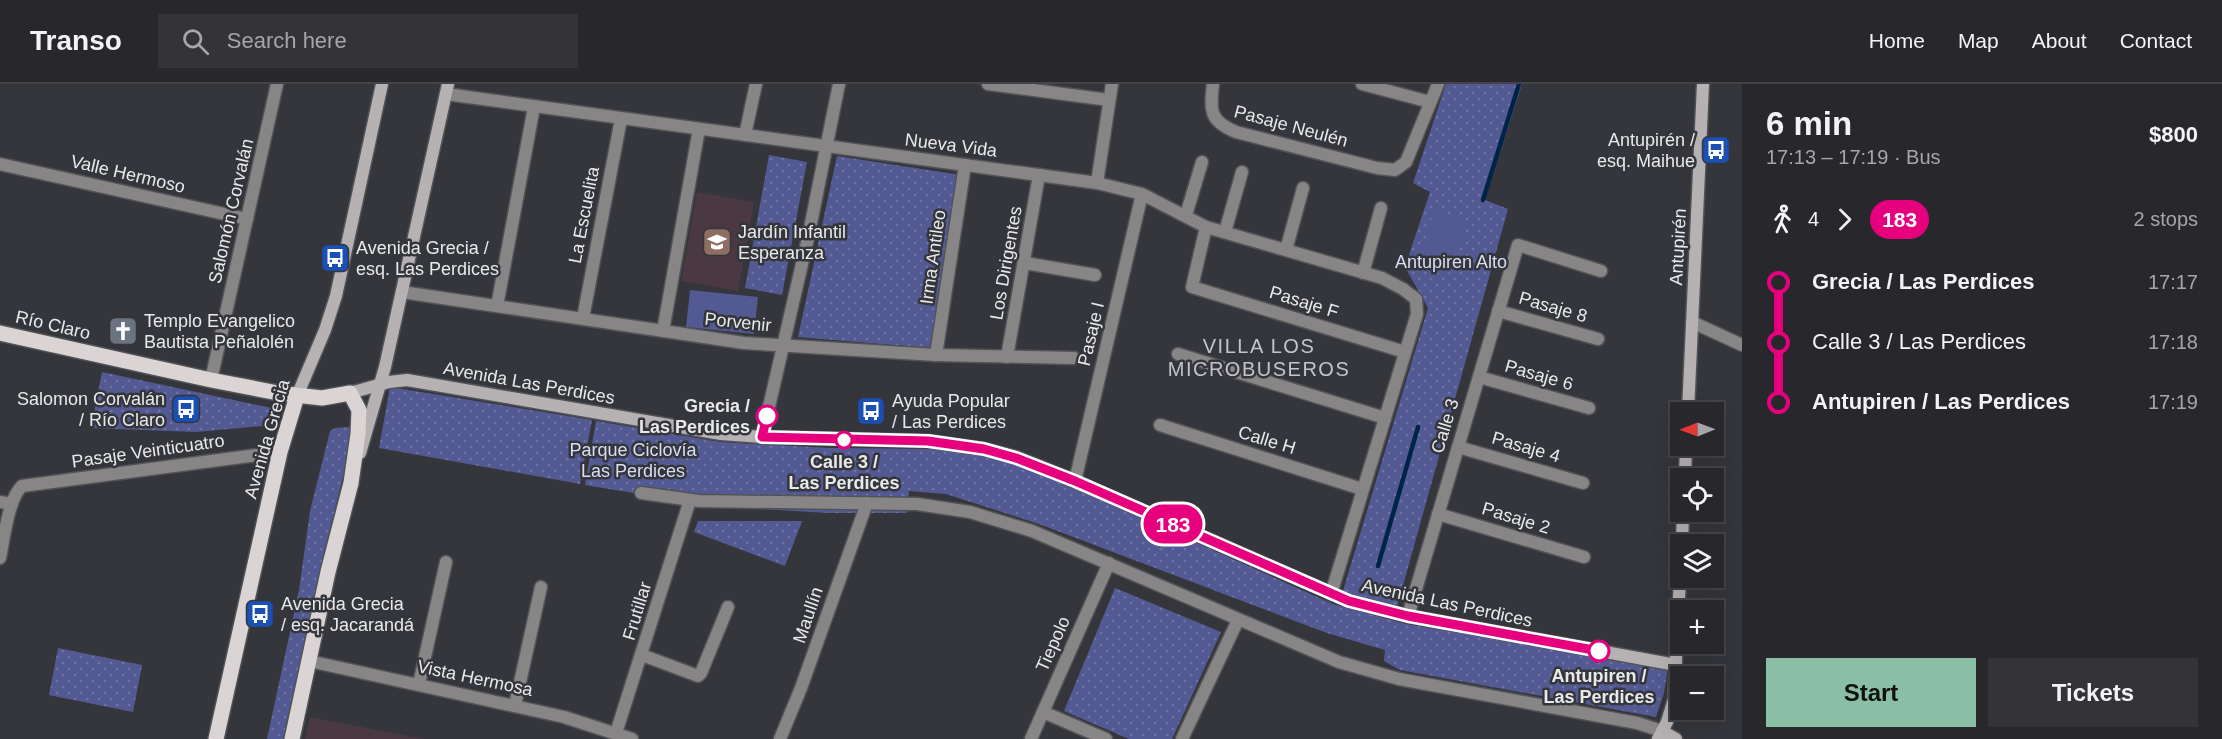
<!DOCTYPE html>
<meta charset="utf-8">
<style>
:root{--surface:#28282c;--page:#343438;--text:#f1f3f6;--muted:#a5a6a9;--line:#444448;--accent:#8abfa5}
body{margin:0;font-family:Arial,sans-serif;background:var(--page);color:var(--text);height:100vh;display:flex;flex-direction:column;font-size:22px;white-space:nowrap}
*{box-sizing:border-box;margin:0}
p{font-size:20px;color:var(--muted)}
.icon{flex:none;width:33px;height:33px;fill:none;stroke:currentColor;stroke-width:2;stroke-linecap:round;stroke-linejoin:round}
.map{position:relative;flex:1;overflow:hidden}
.side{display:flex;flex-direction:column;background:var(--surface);width:480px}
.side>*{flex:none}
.badge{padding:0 12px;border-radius:20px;font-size:21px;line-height:39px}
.needle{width:39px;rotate:269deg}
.controls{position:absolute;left:1670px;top:318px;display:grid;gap:12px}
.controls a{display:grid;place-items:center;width:54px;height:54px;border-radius:0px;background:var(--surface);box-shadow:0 6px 24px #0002,0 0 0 2px var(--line);font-size:30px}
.map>.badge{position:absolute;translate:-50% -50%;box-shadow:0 0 0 3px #fff}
.legs{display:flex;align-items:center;gap:9px;height:66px;padding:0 24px;font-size:20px}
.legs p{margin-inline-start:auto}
.head{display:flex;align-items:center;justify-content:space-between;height:102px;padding:0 24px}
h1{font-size:33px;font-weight:700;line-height:45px}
.button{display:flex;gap:12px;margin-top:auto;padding:12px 24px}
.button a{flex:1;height:69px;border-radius:0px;background:var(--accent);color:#111;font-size:24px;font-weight:700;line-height:69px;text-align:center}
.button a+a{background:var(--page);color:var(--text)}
ul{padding:0 24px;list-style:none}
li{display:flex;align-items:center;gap:21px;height:60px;font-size:22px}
li i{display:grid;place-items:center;width:9px;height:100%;margin:0 8px;background:currentColor}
li i::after{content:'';width:15px;height:15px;margin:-8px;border:4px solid;border-radius:50%;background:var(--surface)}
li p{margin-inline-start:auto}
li:first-child i{background:linear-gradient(#0000 50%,currentColor 0)}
li:last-child i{background:linear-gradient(currentColor 50%,#0000 0)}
header{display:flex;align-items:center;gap:36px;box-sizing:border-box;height:84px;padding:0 30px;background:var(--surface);border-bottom:2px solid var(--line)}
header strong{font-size:28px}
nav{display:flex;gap:33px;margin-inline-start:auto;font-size:21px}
.search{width:420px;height:54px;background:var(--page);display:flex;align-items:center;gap:15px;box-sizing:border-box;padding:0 21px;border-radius:0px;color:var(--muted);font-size:22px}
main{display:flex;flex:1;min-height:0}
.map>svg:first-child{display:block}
.education{fill:#4a3842}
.grass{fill:url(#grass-dots)}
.garden{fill:#535a93}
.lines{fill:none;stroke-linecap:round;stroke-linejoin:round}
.stream{stroke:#002447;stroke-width:4.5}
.street-casing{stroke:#525357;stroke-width:15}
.secondary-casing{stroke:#525357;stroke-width:15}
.primary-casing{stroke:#525357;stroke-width:18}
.street{stroke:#888586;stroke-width:12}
.secondary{stroke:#b6b1b3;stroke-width:12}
.primary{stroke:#dad4d5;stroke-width:15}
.line-1-casing{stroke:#fff;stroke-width:14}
.line-1{stroke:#e6007e;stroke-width:9}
.stop-1-dot{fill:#fff;stroke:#e6007e;stroke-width:3}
.labels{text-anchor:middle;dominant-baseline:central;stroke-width:5;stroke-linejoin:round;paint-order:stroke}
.street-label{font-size:18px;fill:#e8e9ec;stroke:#35363b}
.poi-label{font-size:18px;fill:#e8e9ec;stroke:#35363b;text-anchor:start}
.park-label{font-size:18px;fill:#d8ddf4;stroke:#35363b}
.stop-label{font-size:18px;font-weight:bold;fill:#e8e9ec;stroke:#35363b}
.neighbourhood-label{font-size:20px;letter-spacing:1.5px;fill:#c3c4ca;stroke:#35363b}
</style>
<header>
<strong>Transo</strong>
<div class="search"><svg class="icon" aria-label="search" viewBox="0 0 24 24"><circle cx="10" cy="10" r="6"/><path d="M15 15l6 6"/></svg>Search here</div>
<nav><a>Home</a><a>Map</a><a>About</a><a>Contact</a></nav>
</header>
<main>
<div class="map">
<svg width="1742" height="655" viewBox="0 0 1742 655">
<defs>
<pattern id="grass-dots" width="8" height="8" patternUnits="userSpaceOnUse" patternTransform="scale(1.5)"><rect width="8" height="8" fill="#535a93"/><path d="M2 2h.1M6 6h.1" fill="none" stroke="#6c72a2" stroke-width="1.8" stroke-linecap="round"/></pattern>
</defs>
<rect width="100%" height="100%" fill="#35363b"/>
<g class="education">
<polygon points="697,108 754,118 738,207 681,197"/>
<polygon points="310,633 424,655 305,655"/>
</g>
<g class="grass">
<polygon points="1446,0 1522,0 1485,116 1508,125 1397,523 1371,519 1342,510 1428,224 1405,183 1430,108 1413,99"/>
<polygon points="769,71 807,78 782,211 745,204"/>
<polygon points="837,72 961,91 930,264 798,253"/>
<polygon points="102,288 276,325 273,341 196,348 91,344"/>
<polygon points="390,303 592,336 580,400 379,364"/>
<polygon points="596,337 720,358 830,364 941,365 1013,374 1047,387 1095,413 1333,520 1406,540 1668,583 1664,609 1656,633 1400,586 1384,577 1385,566 1327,549 1039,440 946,410 909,407 907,429 828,429 712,422 585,401"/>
<polygon points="349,343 352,344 353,352 325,465 283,655 267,655 299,506 310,427 330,347 335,344"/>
<polygon points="698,437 802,437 785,482 694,448"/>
<polygon points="1115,504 1221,548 1172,655 1129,655 1064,627"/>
<polygon points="58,564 142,581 133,628 49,611"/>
</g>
<g class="garden">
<polygon points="1434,126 1467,137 1450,189 1418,178"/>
<polygon points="690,206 758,213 754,250 686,243"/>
</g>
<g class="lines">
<g class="stream">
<polyline points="1483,116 1519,0"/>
<polyline points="1378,482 1418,343"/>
</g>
<g class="street-casing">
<g id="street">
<polyline points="988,0 1109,16"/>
<path d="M 1213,0 C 1210,26 1209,37 1236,48 L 1377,84 L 1395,86 L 1406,78 L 1438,0"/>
<polyline points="1362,0 1430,18"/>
<polyline points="446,10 1097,99 1142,110 1206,143 1382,194 1403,205 1416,215 1417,230 1331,510"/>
<polyline points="745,51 756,0"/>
<polyline points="0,80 247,135"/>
<polyline points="1097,99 1112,0"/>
<polyline points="1186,131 1202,78"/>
<polyline points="1206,143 1192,203 1405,268"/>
<polyline points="1225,148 1242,88"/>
<polyline points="1286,166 1303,104"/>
<polyline points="1025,179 1095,191"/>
<polyline points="1363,189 1381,124"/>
<polyline points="402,208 744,259 936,271 1074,274"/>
<polyline points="497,222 534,23"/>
<polyline points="1498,227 1598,255"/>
<polyline points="583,234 621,35"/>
<polyline points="1692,238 1742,261"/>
<polyline points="663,247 699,45"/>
<polyline points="1178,270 1385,334"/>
<polyline points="936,271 965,81"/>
<polyline points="1007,273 1039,91"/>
<polyline points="1479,293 1589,324"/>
<polyline points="211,296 277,0"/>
<polyline points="1160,341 1362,405"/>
<polyline points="762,353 808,154 839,0"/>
<polyline points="1458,363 1583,399"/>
<polyline points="1075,397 1142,110"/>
<polyline points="641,409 699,417 917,420 970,428 1032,447 1339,578 1399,595 1637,639 1662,647"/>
<polyline points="0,418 12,420"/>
<polyline points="1438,430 1584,473"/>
<path d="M 0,474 C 4,455 8,415 22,402 L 280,368"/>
<polyline points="1408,532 1518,161 1601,187"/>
<polyline points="642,571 698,592 701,589 728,523"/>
<polyline points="309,577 564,633 632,655"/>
<polyline points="419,600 446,478"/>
<polyline points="515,621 541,503"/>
<polyline points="1043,628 1106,655"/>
<polyline points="616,649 690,416"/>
<polyline points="780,655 801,604 867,419"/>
<polyline points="1031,655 1109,479"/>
<polyline points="1182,655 1238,536"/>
</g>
</g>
<g class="secondary-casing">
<g id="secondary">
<polyline points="350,309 389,298 407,296 721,350 762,353 928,357 984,365 1016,373 1075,397 1349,517 1408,532 1676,581"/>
<polyline points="297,312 325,246 336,212 382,0"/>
<polyline points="1688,328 1703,0"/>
<polyline points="360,369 385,283 448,0"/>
<polyline points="1685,394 1686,362"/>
<polyline points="1682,460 1683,428"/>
<polyline points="1662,647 1676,655"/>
<polyline points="1658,655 1667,638 1674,615 1680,494"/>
</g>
</g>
<g class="primary-casing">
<g id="primary">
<polyline points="0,249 211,296 278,309 322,314 350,309 359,326 358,350 351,399 328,488 292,655"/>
<polyline points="216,655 280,368 297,312"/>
</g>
</g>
<use href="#street" class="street"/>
<use href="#secondary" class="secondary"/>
<use href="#primary" class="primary"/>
</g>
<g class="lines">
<g class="line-1-casing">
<polyline id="line-1" points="767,332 762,353 928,357 984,365 1016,374 1075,397 1349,517 1408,532 1599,567"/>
</g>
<use href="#line-1" class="line-1"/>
</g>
<defs>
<g id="bus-square" transform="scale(1.5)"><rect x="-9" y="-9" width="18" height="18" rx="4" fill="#1a4fb4" stroke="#35363b"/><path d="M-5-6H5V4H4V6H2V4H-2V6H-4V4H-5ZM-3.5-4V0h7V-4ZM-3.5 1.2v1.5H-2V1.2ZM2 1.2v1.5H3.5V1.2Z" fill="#fff"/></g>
<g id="school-square" transform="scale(1.5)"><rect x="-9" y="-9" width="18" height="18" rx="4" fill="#8d6e63" stroke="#35363b"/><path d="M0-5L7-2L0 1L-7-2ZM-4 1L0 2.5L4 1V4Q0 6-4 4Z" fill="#fff"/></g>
<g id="church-square" transform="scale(1.5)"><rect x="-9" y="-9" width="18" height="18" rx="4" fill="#6b7280" stroke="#35363b"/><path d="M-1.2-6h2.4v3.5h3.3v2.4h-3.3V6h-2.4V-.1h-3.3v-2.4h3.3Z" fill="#fff"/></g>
</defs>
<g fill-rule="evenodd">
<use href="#bus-square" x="1716" y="66"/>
<use href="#school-square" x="717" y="158"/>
<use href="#bus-square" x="335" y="174"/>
<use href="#church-square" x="123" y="247"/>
<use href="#bus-square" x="186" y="325"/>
<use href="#bus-square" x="871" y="327"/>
<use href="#bus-square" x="260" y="530"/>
</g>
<g class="stop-1-dot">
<circle cx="767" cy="332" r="10"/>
<circle cx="844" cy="356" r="8"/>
<circle cx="1599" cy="567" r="10"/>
</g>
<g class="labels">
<g class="street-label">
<text transform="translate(1291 42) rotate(15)">Pasaje Neulén</text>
<text transform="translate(951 61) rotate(7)">Nueva Vida</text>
<text transform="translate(128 90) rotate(13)">Valle Hermoso</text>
<text transform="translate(231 127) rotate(-77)">Salomón Corvalán</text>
<text transform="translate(584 131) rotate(-79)">La Escuelita</text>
<text transform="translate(1678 163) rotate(-87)">Antupirén</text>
<text transform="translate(933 173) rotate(-82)">Irma Antileo</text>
<text transform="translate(1006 179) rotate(-80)">Los Dirigentes</text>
<text transform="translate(1304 218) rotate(17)">Pasaje F</text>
<text transform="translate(1553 223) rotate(16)">Pasaje 8</text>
<text transform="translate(738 238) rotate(6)">Porvenir</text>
<text transform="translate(53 241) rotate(13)">Río Claro</text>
<text transform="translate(1091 250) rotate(-77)">Pasaje I</text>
<text transform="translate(1539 291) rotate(16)">Pasaje 6</text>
<text transform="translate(529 299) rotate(10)">Avenida Las Perdices</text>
<text transform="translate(1445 342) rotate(-73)">Calle 3</text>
<text transform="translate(267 355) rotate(-74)">Avenida Grecia</text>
<text transform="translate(1267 356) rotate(17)">Calle H</text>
<text transform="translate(1526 363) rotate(16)">Pasaje 4</text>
<text transform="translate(148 367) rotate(-8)">Pasaje Veinticuatro</text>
<text transform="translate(1516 434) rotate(17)">Pasaje 2</text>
<text transform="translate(1447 519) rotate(12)">Avenida Las Perdices</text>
<text transform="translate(637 527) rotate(-73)">Frutillar</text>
<text transform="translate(808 531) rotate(-71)">Maullín</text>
<text transform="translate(1053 560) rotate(-66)">Tiepolo</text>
<text transform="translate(475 594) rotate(12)">Vista Hermosa</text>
</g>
<g class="poi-label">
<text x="1695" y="56" text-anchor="end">Antupirén /<tspan x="1695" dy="21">esq. Maihue</tspan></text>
<text x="738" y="148">Jardín Infantil<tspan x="738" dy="21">Esperanza</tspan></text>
<text x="356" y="164">Avenida Grecia /<tspan x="356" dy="21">esq. Las Perdices</tspan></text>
<text x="144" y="237">Templo Evangelico<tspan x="144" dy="21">Bautista Peñalolén</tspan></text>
<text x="165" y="315" text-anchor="end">Salomon Corvalán<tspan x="165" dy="21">/ Río Claro</tspan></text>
<text x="892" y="317">Ayuda Popular<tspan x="892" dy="21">/ Las Perdices</tspan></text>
<text x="281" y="520">Avenida Grecia<tspan x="281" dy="21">/ esq. Jacarandá</tspan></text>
</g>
<g class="park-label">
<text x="1451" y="178">Antupiren Alto</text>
<text x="633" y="366">Parque Ciclovía<tspan x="633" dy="21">Las Perdices</tspan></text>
</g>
<g class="stop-label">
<text x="750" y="322" text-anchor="end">Grecia /<tspan x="750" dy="21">Las Perdices</tspan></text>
<text x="844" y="378">Calle 3 /<tspan x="844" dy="21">Las Perdices</tspan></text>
<text x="1599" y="592">Antupiren /<tspan x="1599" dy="21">Las Perdices</tspan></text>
</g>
<g class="neighbourhood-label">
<text x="1259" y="262">VILLA LOS<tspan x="1259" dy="23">MICROBUSEROS</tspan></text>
</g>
</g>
</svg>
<div class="controls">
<a><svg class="needle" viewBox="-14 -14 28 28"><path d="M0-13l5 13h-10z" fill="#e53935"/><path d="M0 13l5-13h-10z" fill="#a5a6a9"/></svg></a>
<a><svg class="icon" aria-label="locate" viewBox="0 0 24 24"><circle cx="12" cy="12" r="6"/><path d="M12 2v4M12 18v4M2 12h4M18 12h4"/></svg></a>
<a><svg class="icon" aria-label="layers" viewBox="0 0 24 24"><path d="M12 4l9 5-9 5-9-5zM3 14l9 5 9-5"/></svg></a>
<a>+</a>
<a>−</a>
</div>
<b class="badge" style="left:1173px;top:440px;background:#e6007e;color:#fff">183</b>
</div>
<section class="side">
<div class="head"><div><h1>6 min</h1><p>17:13 – 17:19 · Bus</p></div><b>$800</b></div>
<div class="legs"><svg class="icon" aria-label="walk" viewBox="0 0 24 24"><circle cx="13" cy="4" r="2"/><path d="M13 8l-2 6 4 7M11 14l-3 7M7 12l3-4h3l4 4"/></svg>4<svg class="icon" aria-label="forward" viewBox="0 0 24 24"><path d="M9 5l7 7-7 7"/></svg><b class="badge" style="background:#e6007e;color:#fff">183</b><p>2 stops</p></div>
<ul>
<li><i style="color:#e6007e"></i><b>Grecia / Las Perdices</b><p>17:17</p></li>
<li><i style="color:#e6007e"></i><span>Calle 3 / Las Perdices</span><p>17:18</p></li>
<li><i style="color:#e6007e"></i><b>Antupiren / Las Perdices</b><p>17:19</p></li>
</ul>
<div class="button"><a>Start</a><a>Tickets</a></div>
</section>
</main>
